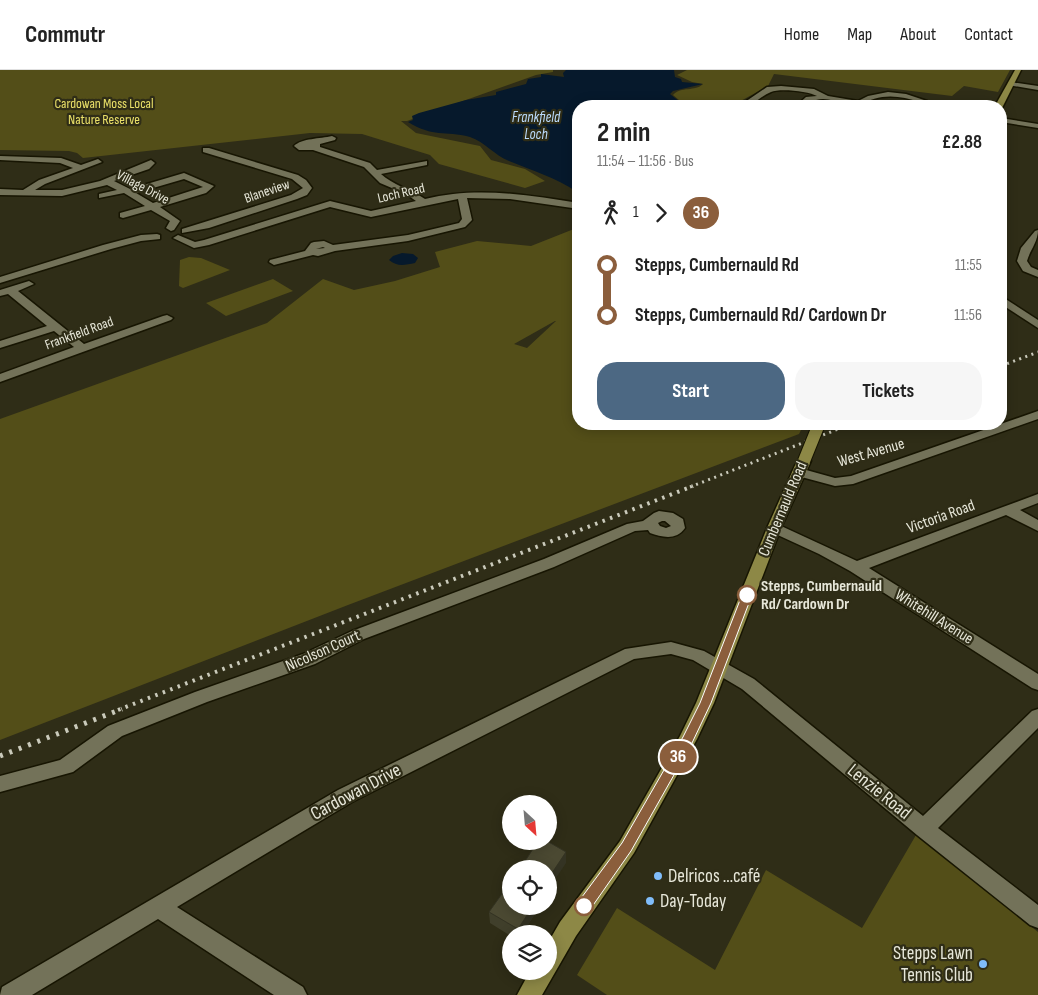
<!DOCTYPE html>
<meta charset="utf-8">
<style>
:root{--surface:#fff;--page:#f6f6f6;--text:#222;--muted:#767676;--line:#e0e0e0;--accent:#4c6883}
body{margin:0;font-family:"Sofia Sans Condensed",sans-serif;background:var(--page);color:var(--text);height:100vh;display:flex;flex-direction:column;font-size:19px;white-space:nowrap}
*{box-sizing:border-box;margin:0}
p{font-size:16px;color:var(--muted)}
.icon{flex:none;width:28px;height:28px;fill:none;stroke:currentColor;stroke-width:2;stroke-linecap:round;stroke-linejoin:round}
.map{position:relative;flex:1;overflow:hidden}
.sheet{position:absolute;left:572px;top:30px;width:435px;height:330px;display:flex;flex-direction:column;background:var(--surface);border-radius:20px;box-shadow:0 2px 12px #0003}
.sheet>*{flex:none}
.badge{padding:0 10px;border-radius:16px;font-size:18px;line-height:32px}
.needle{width:32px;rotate:154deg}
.buttons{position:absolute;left:502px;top:725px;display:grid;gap:10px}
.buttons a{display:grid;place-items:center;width:55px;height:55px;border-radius:50%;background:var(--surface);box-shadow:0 2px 12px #0003;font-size:25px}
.map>.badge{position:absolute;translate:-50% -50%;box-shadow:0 0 0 2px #fff}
.legs{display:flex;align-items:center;gap:8px;height:55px;padding:0 25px;font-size:16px}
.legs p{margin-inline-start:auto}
.summary{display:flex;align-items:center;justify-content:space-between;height:85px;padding:0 25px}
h1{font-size:28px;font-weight:700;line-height:38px}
.action{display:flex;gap:10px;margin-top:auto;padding:10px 25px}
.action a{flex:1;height:58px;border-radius:20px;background:var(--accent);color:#fff;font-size:20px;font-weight:700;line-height:58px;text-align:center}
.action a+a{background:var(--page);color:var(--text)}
ul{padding:0 25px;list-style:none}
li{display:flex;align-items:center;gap:18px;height:50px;font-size:19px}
li i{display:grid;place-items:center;width:8px;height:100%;margin:0 6px;background:currentColor}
li i::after{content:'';width:12px;height:12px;margin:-6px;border:4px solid;border-radius:50%;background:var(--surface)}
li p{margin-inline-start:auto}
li:first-child i{background:linear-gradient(#0000 50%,currentColor 0)}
li:last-child i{background:linear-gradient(currentColor 50%,#0000 0)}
header{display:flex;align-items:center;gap:30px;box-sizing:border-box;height:70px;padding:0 25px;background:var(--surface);border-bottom:1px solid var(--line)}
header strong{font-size:24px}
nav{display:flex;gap:28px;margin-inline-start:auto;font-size:18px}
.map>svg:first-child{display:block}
.green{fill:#534e18;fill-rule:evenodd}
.water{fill:#06192c}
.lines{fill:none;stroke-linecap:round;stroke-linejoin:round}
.minor-casing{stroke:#171502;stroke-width:3}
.major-casing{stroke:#171502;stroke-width:3}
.minor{fill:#737259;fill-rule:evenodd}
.major{fill:#8d8846;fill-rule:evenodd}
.rail-far2{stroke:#cacabb;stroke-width:3;stroke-dasharray:2 4.5;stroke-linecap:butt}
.rail-far1{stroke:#cacabb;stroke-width:4;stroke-dasharray:2.5 5.5;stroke-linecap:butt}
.rail{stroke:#cacabb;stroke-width:5;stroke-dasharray:3 7;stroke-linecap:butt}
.major-bridge-casing{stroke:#171502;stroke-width:14;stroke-linecap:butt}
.major-bridge{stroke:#8d8846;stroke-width:12}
.wall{fill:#403f2b}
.shaded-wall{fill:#343323}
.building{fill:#4b4932;stroke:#343323}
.line-1{fill:#8b5e3c;stroke:#fff}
.stop-1-dot{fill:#fff;stroke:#8b5e3c;stroke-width:2.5}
.poi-dot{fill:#80bdfa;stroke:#2f2d17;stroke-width:2}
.labels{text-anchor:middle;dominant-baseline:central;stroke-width:4.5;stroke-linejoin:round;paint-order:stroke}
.far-park-label{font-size:14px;fill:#eae068;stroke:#2f2d17}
.far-street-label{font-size:14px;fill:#e7e7d9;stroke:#2f2d17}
.far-water-label{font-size:15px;font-style:italic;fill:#bbdbfc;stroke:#2f2d17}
.street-label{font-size:16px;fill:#e7e7d9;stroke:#2f2d17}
.stop-label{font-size:16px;font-weight:bold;fill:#e7e7d9;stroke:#2f2d17;text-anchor:start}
.near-street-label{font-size:19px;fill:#e7e7d9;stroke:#2f2d17}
.near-poi-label{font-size:19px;fill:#e7e7d9;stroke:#2f2d17;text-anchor:start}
</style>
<header>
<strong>Commutr</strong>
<nav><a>Home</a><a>Map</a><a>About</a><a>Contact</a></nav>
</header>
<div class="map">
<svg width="1038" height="925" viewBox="0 0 1038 925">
<rect width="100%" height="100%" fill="#2f2d17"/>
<g class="green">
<polygon points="0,0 553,0 553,2 536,5 407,51 401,51 416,63 480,76 491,90 525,99 545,111 525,118 439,94 430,85 362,64 310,63 83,88 77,83 69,81 0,80"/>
<path d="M 687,0 L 1010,0 L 998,22 L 964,16 L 952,26 L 774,4 L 768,16 L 737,33 L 736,36 L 686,36 L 673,25 C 681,16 695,22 703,14 L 692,12 L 677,5 Z"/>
<path d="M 579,157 L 579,354 L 804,354 L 799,364 L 348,535 L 0,670 L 0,349 L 267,253 L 323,209 L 354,220 L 395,211 L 440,197 L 435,182 L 477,171 L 531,176 ZM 556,251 L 527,278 L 514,274 L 555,251 Z"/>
<polygon points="189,187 201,188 230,200 183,218 179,216 180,190"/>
<polygon points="273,209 293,221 226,246 206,233"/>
<polygon points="916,765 1038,862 1038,925 607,925 577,905 617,838 715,900 766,800 862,858"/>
</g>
<g class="water">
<path d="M 566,0 L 674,0 L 675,7 L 681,9 L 682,12 L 703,14 L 673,21 L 670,24 L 685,36 L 579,36 L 577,122 C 555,107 533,101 509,91 C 494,85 485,72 470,67 C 444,60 434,68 408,52 L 413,50 L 412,46 L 419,43 L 466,30 L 496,25 L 496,22 L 526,14 L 528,9 L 541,7 L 541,4 L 564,7 L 563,3 Z"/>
<path d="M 402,183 L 413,184 L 418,188 L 415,193 C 405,195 397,197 389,190 L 393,186 Z"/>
</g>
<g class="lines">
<g class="minor-casing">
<g id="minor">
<polygon points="1010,12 1038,16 1038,20 1008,15 1008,13"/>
<path d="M 781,16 L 814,19 L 828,26 L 858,31 L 868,26 L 888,22 L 906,24 L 927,31 L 924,36 L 916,36 L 919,32 C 900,25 877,23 860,36 C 850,36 837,30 823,29 C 813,29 807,36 796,36 L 806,27 L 817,26 C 809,21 779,18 771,22 C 759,27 752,37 739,36 L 767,17 Z"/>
<polygon points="1001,48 1038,54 1038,58 1001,52"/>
<path d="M 332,66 L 336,68 L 335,70 L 320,74 L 320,77 L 370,93 L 377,100 L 427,91 L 427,95 L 381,104 C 391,114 412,120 425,129 C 476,116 528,125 579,133 L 579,139 L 510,129 L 467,128 L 472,150 L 465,157 L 408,171 L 335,181 L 318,186 L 313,185 L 274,195 L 269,192 L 270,190 L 305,181 L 311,173 L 314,172 L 324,171 L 333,175 L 408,165 L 459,153 L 462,149 L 458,129 L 371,147 L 330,137 L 209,175 L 194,178 L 173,168 L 178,165 L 195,172 L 204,170 L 330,131 L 371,141 L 416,131 L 406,124 L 380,113 L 364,97 L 313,80 L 299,80 L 294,76 C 302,68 320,69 332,66 ZM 323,177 L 325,178 L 316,179 Z"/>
<polygon points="203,78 209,78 298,105 306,110 312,118 307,125 297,129 209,158 182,163 182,159 291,125 303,118 292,109 203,82"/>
<path d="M 0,86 L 61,88 L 81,95 L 98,89 L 102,92 L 45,114 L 35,120 L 62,120 L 100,111 L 151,90 L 155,93 L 149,99 L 114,111 L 130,119 L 184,103 L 214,116 L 206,123 L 160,137 L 180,151 L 174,160 L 171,161 L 166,158 L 170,151 L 151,140 L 123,148 L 120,147 L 120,143 L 145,136 L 124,123 L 99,128 L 99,124 L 117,120 L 107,115 L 62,126 L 0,125 L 0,119 L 23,120 L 39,110 L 73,98 L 60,93 L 0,90 ZM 184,109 L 203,117 L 153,133 L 136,123 Z"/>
<path d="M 1038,160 C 1038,172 1030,180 1027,191 L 1031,197 L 1038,200 L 1038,207 L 1023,201 L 1017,191 L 1021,178 L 1035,161 Z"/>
<polygon points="157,164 160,165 160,169 141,171 111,179 0,213 0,207 103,175 141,165"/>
<polygon points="29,211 34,214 18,221 84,274 163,246 167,245 173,248 171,250 0,312 0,304 74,277 54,261 0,278 0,271 47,256 8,224 0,226 0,220"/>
<polygon points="1001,226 1038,250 1038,258 1001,234"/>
<polygon points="1038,341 1038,349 853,414 835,416 794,405 792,402 799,398 835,408 851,406"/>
<polygon points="1038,424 1038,433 1020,440 1038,450 1038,461 1006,445 869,498 1038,604 1038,620 1032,618 850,501 819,484 769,461 767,458 769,455 779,455 857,491"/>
<path d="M 659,441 L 673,443 L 683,449 L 685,458 C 676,471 662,467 650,463 L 648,460 L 635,461 L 554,497 L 364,569 L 315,594 L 207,632 L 122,666 L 73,702 L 0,722 L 0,706 L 60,690 L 108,656 L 195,622 L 303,584 L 352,561 L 544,489 L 627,454 L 643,451 L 654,443 ZM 662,451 L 665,451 L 671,456 L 666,458 L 660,456 L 658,453 Z"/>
<polygon points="671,572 704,581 754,609 923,746 1032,641 1038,639 1038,658 938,758 1038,835 1038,858 1030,855 917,765 742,619 693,590 671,584 634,589 352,732 177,837 303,917 307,925 274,925 158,849 32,925 0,925 2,917 338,720 625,579"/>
</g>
</g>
<g class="major-casing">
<g id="major">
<polygon points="1015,0 1021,0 1002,38 995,36"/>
<polygon points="804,387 811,391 781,458 714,633 697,669 634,783 576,866 542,925 517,925 530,901 549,901 549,871 560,852 620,771 680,666 696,633 767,458 797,391"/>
</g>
</g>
<use href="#minor" class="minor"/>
<use href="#major" class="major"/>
<g class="rail-far2">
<polyline points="1001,296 1038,282"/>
<polyline points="690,417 851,354"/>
</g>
<polyline class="rail-far1" points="118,640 693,416"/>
<polyline class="rail" points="0,686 122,639"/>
<g class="major-bridge-casing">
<polyline id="major-bridge" points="804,391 819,354"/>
</g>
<use href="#major-bridge" class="major-bridge"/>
</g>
<polygon class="wall" points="540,836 522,864 511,864 511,866 490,853 489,842"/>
<g class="shaded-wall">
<polygon points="1006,132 1003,140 1001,143 1001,138"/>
<polygon points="566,782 566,793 552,814 552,818 549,823 549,813 550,806"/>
<polygon points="533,836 540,836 522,864 518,864 518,859"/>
</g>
<g class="building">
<polygon points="1001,131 1006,132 1001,138"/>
<polygon points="538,771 547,771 566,782 550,806 552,807 549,813 549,799 520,799"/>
<polygon points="511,811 511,836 533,836 518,859 489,842"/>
</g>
<polygon class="line-1" points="747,522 752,525 711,633 692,673 631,781 589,841 584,843 579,841 577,836 579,831 622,773 683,667 700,633 742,525"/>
<g class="stop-1-dot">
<circle cx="747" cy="525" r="9"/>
<circle cx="584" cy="836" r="9"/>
</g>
<g class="poi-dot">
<circle cx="658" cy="806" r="5"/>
<circle cx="650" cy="831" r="5"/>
<circle cx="983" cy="894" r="5"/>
</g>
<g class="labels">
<g class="far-park-label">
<text x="104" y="33">Cardowan Moss Local<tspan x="104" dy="16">Nature Reserve</tspan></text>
</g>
<g class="far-street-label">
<text transform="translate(143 117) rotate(28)">Village Drive</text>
<text transform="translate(267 121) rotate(-19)">Blaneview</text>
<text transform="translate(401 123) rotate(-13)">Loch Road</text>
<text transform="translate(79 263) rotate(-20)">Frankfield Road</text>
</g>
<g class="far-water-label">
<text x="536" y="47">Frankfield<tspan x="536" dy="17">Loch</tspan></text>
</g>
<g class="street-label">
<text transform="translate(871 383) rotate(-16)">West Avenue</text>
<text transform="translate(783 439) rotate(-67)">Cumbernauld Road</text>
<text transform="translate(941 447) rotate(-20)">Victoria Road</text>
<text transform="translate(934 547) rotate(32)">Whitehill Avenue</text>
<text transform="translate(323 581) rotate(-24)">Nicolson Court</text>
</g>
<g class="stop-label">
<text x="761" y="516">Stepps, Cumbernauld<tspan x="761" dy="18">Rd/ Cardown Dr</tspan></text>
</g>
<g class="near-street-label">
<text transform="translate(356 722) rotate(-28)">Cardowan Drive</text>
<text transform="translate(879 722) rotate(39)">Lenzie Road</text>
</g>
<g class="near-poi-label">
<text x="668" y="806">Delricos …café</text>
<text x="660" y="831">Day-Today</text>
<text x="973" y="883" text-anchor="end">Stepps Lawn<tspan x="973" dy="22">Tennis Club</tspan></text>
</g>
</g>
</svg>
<div class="buttons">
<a><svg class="needle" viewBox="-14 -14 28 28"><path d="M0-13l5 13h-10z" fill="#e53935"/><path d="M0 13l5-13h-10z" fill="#767676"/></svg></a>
<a><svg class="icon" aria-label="locate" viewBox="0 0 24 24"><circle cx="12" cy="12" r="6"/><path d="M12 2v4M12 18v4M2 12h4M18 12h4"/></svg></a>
<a><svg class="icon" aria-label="layers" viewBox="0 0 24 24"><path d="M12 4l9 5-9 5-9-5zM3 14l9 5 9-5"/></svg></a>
</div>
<b class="badge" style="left:678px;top:687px;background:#8b5e3c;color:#fff">36</b>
<section class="sheet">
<div class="summary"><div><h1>2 min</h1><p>11:54 – 11:56 · Bus</p></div><b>£2.88</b></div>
<div class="legs"><svg class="icon" aria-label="walk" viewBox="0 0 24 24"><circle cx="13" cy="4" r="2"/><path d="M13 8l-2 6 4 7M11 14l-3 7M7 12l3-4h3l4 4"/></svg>1<svg class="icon" aria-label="forward" viewBox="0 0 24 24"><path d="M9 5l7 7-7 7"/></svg><b class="badge" style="background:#8b5e3c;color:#fff">36</b></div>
<ul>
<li><i style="color:#8b5e3c"></i><b>Stepps, Cumbernauld Rd</b><p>11:55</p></li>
<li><i style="color:#8b5e3c"></i><b>Stepps, Cumbernauld Rd/ Cardown Dr</b><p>11:56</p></li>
</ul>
<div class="action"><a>Start</a><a>Tickets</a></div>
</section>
</div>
